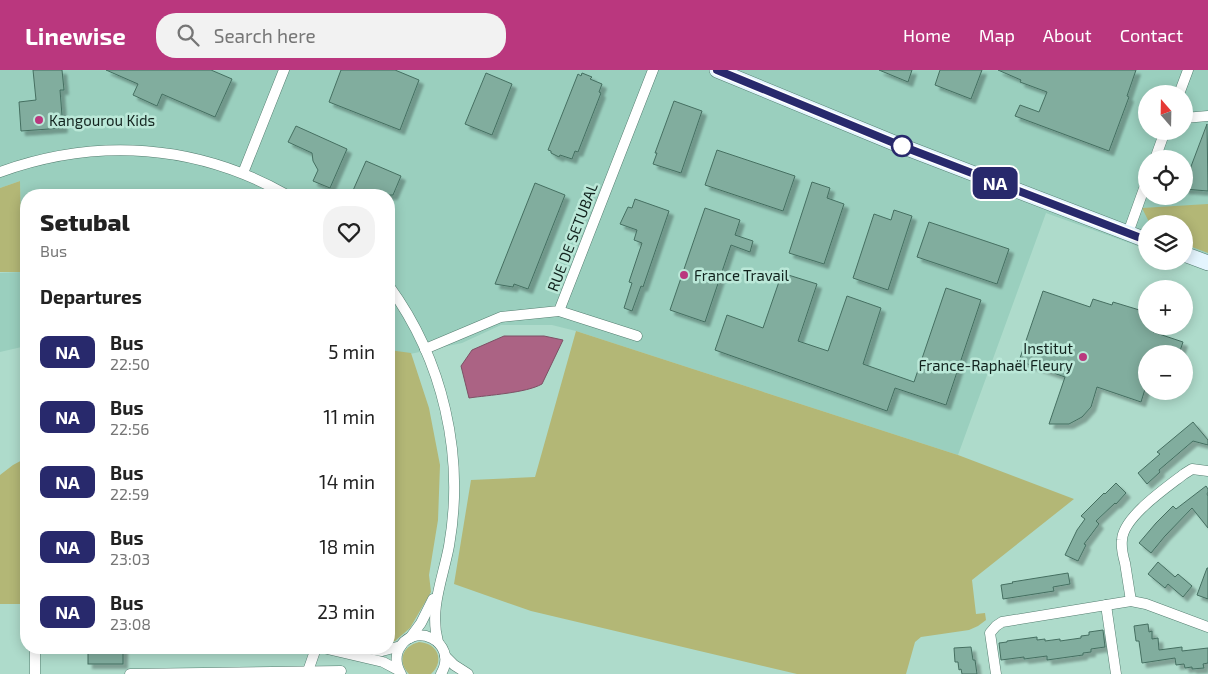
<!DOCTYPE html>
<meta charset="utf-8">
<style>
:root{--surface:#fff;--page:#f2f2f2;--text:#222;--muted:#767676;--accent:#ba377e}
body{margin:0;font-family:"Exo 2",sans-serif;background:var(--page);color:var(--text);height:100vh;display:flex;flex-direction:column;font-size:19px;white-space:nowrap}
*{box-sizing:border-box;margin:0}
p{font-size:16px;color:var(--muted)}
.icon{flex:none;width:28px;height:28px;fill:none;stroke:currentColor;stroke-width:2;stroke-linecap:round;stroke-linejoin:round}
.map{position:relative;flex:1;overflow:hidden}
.sheet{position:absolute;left:20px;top:119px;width:375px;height:465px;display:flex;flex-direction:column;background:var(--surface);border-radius:20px;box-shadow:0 2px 12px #0003}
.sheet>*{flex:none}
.badge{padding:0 10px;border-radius:8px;font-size:18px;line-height:32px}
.needle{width:32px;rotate:340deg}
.tools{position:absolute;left:1138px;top:15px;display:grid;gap:10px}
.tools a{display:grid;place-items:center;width:55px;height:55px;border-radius:50%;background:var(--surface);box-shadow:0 2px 12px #0003;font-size:25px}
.map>.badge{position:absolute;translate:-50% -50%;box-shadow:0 0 0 2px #fff}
h2{padding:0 20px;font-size:19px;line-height:45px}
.round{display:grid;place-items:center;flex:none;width:52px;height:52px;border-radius:20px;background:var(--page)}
.headline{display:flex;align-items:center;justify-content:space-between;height:85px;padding:0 20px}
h1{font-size:24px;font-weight:800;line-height:38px}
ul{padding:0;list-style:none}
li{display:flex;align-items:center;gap:15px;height:65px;padding:0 20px}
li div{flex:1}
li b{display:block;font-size:19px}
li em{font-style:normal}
li .badge{min-width:55px;font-weight:700;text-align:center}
header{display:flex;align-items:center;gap:30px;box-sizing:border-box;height:70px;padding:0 25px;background:var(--accent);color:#fff}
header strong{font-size:24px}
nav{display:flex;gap:28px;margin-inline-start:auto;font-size:18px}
.search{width:350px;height:45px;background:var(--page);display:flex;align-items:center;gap:12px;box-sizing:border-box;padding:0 18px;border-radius:20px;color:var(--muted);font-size:19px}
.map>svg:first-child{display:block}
.built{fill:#9acfbe;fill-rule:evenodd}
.green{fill:#b3b776}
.water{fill:#ab6384;stroke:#7d5065}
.building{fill:#81ad9e;stroke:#456f61;filter:url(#shadow)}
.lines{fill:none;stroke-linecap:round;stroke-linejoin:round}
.street-casing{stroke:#547e70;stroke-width:11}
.secondary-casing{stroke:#547e70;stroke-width:16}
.street{stroke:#fff;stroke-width:10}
.secondary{stroke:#e4f5fe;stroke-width:15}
.line-casing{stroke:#fff;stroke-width:11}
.line{stroke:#28296c;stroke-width:8}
.poi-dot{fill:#ba377e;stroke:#bbe8d8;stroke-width:2}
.stop-dot{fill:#fff;stroke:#28296c;stroke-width:2.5}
.labels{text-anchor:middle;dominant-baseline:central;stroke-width:5;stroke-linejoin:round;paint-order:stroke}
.poi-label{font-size:15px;fill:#12231e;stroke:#bbe8d8;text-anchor:start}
.street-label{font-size:15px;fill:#12231e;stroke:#bbe8d8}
</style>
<header>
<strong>Linewise</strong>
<div class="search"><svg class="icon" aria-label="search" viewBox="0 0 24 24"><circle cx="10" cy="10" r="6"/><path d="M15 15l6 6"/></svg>Search here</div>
<nav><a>Home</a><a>Map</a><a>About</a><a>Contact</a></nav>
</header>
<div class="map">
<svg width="1208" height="604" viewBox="0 0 1208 604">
<defs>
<filter id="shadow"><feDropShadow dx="4.5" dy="4.5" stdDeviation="1" flood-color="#0004"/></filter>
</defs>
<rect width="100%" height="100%" fill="#aedbcb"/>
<path class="built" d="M 0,0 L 1208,0 L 1208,201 L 1182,191 L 1184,191 L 1184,154 L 1146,154 L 1146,179 L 1046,143 L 958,385 L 576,261 L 552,255 L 501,255 L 462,273 L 410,284 L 389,280 L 389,125 L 26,125 L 26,276 L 0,282 L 0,203 L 22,202 L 20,111 L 0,118 ZM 1146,24 L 1184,24 L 1184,61 L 1146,61 ZM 1146,89 L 1184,89 L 1184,126 L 1146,126 Z"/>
<g class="green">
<polygon points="20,111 22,202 0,202 0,118"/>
<polygon points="1208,134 1208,183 1184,174 1184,154 1150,154 1142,138"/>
<polygon points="576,261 958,385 1074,429 972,510 976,544 985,543 986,550 978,556 969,560 921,567 915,572 906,604 797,604 531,541 454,514 471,410 535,407"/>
<polygon points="389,280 411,283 429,338 440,395 438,450 429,505 431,522 410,558 395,571 389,573"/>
<polygon points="26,388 26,509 22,515 20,534 0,534 0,405 13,395"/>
<path d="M 419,572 C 438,573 445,591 431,604 L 409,604 C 397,592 402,576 419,572 Z"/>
</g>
<path class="water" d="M 504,266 L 544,266 L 563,270 L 542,314 C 526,323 489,325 469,328 L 461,296 L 472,280 Z"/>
<g class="building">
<polygon points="33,0 62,0 64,20 60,20 63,58 21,61 19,32 36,30"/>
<polygon points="106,0 211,0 232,9 215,47 162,24 157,36 133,25 138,14"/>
<polygon points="341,0 395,0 419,10 400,60 329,32"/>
<polygon points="879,0 912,0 908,12"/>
<polygon points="940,0 982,0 971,29 935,15"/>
<polygon points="998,0 1136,0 1127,26 1129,27 1109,81 1015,46 1020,35 1039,42 1047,22 1020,12 1021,10"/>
<polygon points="486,3 512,14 492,65 465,54"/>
<polygon points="582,3 592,7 590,9 602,14 599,22 601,23 578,82 575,81 572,89 560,85 559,87 551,83 551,81 548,80 578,4 581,6"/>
<polygon points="674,31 702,41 681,103 653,94 657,83 655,83"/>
<polygon points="1207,54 1208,121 1184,119 1184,115"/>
<polygon points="296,56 347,79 330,118 313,111 318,100 313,91 312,83 288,72"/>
<polygon points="717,80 795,106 783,141 705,115"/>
<polygon points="366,91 401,106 393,125 351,125"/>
<polygon points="812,112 830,118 827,128 844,134 824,194 789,183"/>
<polygon points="535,113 565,125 528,219 514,214 513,217 495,214"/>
<polygon points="635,129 669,141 643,217 641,216 632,241 624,238 632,213 629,212 642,173 634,170 637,160 620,154 628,137 632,138"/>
<polygon points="705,138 740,150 735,165 753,171 750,182 731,175 705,252 670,240"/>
<polygon points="894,140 912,146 888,220 853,208 874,144 891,150"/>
<polygon points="929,152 1009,179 997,214 917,187"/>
<polygon points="782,203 817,214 798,271 828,281 847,226 881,238 863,294 914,312 946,218 981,230 946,335 895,318 887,341 715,280 727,245 763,258"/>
<polygon points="1043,221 1090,237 1093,229 1112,235 1113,232 1146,242 1146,256 1156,256 1153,262 1183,272 1179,284 1146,284 1146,316 1141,332 1097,317 1091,337 1082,347 1069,354 1049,354 1065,307 1019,291"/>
<polygon points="1193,352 1208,370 1208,375 1193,371 1159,400 1160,402 1147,414 1138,403 1160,384 1157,382"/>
<polygon points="1116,413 1126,423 1116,434 1115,433 1096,451 1099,454 1084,474 1086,475 1078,491 1065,485 1077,460 1085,449 1081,446 1104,423 1105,424"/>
<polygon points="1206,416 1208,419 1208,422 1207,424 1208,426 1208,458 1192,438 1165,466 1151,483 1139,473 1156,453 1173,436 1176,439"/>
<polygon points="1158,492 1175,507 1178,504 1192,516 1183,527 1168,514 1165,518 1148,504"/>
<polygon points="1207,498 1208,498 1208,529 1197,525"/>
<polygon points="1068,503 1070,514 1053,517 1054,521 1003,529 1001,515 1013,513 1012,512"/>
<polygon points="1148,554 1149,562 1152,561 1152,569 1158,568 1159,580 1182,577 1182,581 1208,578 1208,593 1203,594 1204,598 1192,599 1192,597 1185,598 1184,594 1176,595 1175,588 1142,593 1139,571 1136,571 1134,556"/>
<polygon points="1103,560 1105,577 1091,579 1091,582 1083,583 1083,585 1047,590 1047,586 1024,589 1024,587 1001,590 999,573 1007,572 1007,571 1037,567 1037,570 1045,569 1045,571 1060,569 1060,571 1081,568 1081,566 1089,565 1089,562"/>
<polygon points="971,577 973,590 975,590 977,604 962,604 961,599 959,600 958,592 955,592 954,578"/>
<rect x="88" y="578" width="35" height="16"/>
</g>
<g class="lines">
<g class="street-casing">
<g id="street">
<polyline points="1179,24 1188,0"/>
<polyline points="1184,48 1208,46"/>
<polyline points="1155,89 1165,61"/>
<path d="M 0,102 C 97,67 197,74 287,125"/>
<polyline points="243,103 284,0"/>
<polyline points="1128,163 1146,113"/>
<path d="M 389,216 C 443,290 465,385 449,476 C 443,508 429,539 438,572"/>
<polyline points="559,241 637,266"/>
<polyline points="425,279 501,247 559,241 653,0"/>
<path d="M 1131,531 C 1129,519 1127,506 1125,493 C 1123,486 1121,478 1122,470 C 1123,447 1166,418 1184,404 L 1192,399 L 1208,401"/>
<polyline points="1106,535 1116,604"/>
<polyline points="410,568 421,553 433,529"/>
<polyline points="35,578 35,604"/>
<polyline points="323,578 383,592 398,600"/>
<polyline points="358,578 382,581 401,576"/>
<polyline points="445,586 454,595 468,604"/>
<polyline points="308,601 316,578"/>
<polyline points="130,604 341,601"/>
<path d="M 401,604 C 397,597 395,589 398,581 C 411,549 460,571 441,604"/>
<polyline points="996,604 990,563 996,556 1002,552 1131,531 1146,534 1208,557"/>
</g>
</g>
<g class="secondary-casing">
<g id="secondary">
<polyline points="717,0 899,75 1146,170"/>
<polyline points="1184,184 1208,193"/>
</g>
</g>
<use href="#street" class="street"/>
<use href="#secondary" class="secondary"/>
</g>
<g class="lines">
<g class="line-casing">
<polyline id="line" points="717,0 899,75 1146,170"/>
</g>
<use href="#line" class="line"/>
</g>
<g class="poi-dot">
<circle cx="39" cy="50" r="5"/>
<circle cx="684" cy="205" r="5"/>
<circle cx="1083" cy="287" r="5"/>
</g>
<circle class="stop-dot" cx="902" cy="76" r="10"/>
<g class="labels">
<g class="poi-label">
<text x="49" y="50">Kangourou Kids</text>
<text x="694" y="205">France Travail</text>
<text x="1073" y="278" text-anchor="end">Institut<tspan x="1073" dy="17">France-Raphaël Fleury</tspan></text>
</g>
<g class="street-label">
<text transform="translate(572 167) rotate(-69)">RUE DE SETUBAL</text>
</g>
</g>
</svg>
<div class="tools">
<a><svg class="needle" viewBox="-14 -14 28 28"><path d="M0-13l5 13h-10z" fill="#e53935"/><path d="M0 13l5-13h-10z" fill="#767676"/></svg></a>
<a><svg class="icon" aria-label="locate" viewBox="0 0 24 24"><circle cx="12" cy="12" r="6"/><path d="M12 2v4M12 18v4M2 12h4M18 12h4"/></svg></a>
<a><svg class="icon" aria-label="layers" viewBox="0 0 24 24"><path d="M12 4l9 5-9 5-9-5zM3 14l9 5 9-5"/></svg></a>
<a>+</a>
<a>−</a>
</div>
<b class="badge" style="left:995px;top:113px;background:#28296c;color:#fff">NA</b>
<section class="sheet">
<div class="headline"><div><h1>Setubal</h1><p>Bus</p></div><a class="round"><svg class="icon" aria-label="heart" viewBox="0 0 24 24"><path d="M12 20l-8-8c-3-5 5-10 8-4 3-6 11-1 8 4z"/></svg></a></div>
<h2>Departures</h2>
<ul>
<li><span class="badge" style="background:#28296c;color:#fff">NA</span><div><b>Bus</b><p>22:50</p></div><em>5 min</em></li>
<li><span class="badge" style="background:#28296c;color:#fff">NA</span><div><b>Bus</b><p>22:56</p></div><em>11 min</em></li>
<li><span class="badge" style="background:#28296c;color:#fff">NA</span><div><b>Bus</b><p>22:59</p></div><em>14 min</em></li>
<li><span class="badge" style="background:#28296c;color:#fff">NA</span><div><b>Bus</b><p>23:03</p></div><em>18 min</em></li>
<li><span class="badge" style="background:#28296c;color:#fff">NA</span><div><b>Bus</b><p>23:08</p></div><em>23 min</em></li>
</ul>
</section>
</div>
